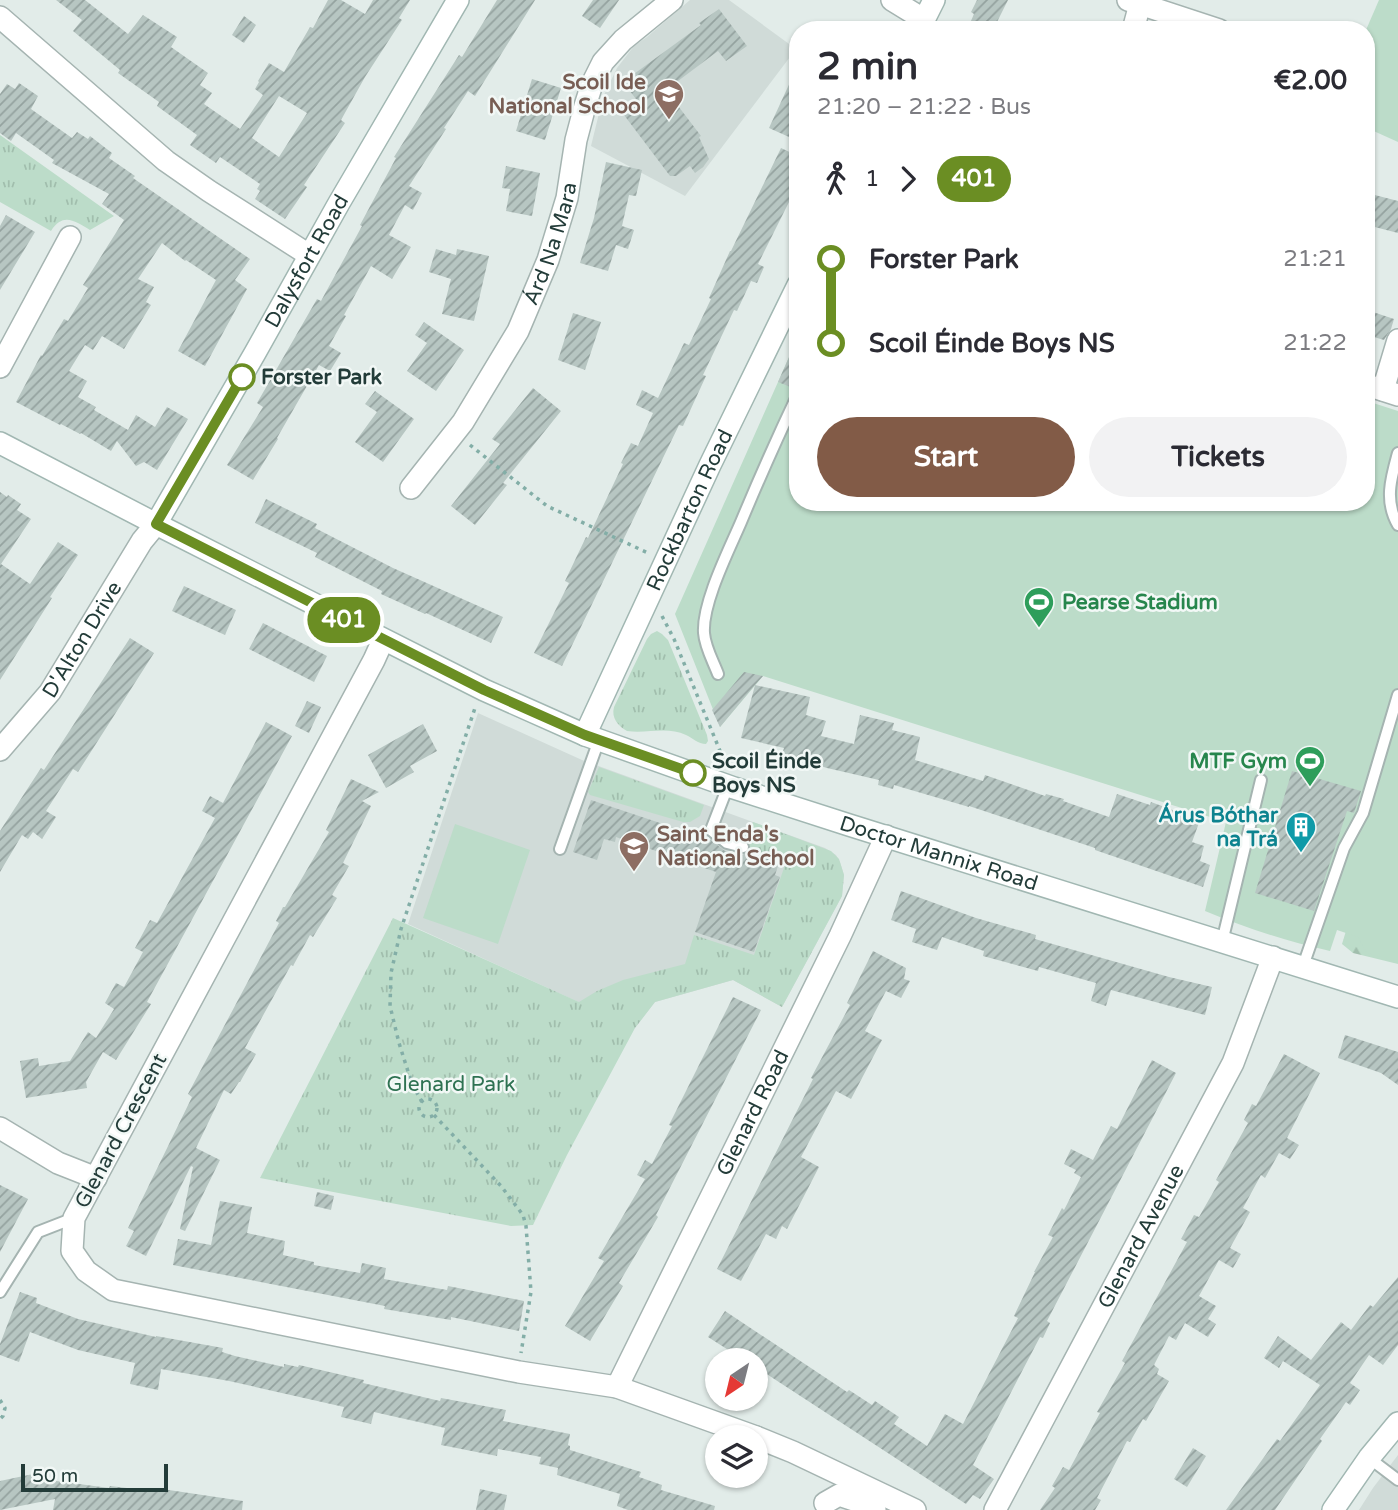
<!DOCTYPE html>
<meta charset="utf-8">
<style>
:root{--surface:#fff;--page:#f2f2f3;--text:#2b2b33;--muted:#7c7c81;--accent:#825b47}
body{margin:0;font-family:"Varela Round",sans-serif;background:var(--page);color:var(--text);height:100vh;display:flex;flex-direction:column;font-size:26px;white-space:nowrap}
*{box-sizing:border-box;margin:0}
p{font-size:23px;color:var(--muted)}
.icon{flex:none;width:38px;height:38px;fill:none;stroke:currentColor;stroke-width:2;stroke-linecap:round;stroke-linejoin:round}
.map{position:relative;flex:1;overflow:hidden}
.sheet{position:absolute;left:789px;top:21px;width:586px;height:490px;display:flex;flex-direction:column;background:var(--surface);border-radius:28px;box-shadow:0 2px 5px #0004}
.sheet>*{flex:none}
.badge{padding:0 14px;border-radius:23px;font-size:24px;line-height:46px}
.needle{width:46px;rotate:215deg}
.controls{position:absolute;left:705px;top:1348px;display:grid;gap:14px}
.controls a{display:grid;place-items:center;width:63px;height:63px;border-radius:50%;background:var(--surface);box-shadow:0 2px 5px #0004;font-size:35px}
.scale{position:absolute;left:21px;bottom:18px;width:147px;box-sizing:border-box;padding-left:7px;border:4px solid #233c39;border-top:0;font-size:19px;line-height:24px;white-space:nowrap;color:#233c39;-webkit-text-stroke:5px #f2f8f6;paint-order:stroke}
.map>.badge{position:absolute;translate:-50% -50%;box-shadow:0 0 0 4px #fff}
.legs{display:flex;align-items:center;gap:10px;height:77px;padding:0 28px;font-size:23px}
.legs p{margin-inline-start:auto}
.overview{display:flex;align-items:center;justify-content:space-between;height:119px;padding:0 28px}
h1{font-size:38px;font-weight:700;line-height:52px}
.button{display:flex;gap:14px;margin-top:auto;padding:14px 28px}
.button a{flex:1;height:80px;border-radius:42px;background:var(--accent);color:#fff;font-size:28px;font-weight:700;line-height:80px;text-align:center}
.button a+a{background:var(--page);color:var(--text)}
ul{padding:0 28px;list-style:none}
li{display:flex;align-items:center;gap:24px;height:84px;font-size:26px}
li i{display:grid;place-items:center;width:10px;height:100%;margin:0 9px;background:currentColor}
li i::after{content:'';width:18px;height:18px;margin:-9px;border:5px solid;border-radius:50%;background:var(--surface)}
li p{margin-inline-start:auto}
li:first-child i{background:linear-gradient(#0000 50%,currentColor 0)}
li:last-child i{background:linear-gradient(currentColor 50%,#0000 0)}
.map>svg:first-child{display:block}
.built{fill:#d0dbd8}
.grass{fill:url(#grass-tufts)}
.forest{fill:url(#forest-firs)}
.pitch{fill:#bcdcc9}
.building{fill:url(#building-hatch);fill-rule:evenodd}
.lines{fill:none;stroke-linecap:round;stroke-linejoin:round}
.lane-casing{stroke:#a5b4b1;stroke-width:14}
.street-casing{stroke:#a5b4b1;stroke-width:24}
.secondary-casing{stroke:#a1b7b2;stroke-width:24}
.path{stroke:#83aea7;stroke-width:3.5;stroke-dasharray:3.5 5;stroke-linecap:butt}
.lane{stroke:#fff;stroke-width:10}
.street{stroke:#fff;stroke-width:21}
.secondary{stroke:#fff;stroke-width:21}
.line-1-casing{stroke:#fff;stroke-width:16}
.line-1{stroke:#6b8e23;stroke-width:10}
.stop-1-dot{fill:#fff;stroke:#6b8e23;stroke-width:3.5}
.labels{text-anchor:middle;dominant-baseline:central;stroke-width:5;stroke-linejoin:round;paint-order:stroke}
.education-label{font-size:21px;font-weight:bold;fill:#785e54;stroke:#f2f8f6;text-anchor:end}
.street-label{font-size:21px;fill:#233c39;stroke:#f2f8f6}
.stop-label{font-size:21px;font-weight:bold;fill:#233c39;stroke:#f2f8f6;text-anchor:start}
.leisure-label{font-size:21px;font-weight:bold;fill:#27864d;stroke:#f2f8f6;text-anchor:start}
.culture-label{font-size:21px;font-weight:bold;fill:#0d838f;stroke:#f2f8f6;text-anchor:end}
.park-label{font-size:21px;fill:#2e7252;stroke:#f2f8f6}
</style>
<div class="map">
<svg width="1398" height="1510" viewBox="0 0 1398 1510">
<defs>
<pattern id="grass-tufts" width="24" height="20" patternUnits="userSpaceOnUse" patternTransform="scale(1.75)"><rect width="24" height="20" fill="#bcdcc9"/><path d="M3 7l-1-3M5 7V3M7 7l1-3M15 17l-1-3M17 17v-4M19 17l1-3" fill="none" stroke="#a1bead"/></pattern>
<pattern id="forest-firs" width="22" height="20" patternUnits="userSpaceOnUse" patternTransform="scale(1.75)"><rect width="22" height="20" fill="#bcdcc9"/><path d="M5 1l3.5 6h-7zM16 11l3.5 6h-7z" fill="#a1bead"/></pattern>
<pattern id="building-hatch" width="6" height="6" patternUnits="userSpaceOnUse" patternTransform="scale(1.75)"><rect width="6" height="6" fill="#b7c6c2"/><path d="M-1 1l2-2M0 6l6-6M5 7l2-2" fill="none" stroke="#94a29f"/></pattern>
</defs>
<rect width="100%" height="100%" fill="#e2ece9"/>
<g class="built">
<polygon points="690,0 729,0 796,49 685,196 591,146 603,97 617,68 634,46 647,37"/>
<polygon points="478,713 582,760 825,848 836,855 840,862 844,875 842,896 782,1007 733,980 655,1002 635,1028 408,924"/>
<polygon points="1398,1455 1398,1510 1359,1510 1373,1488"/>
</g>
<g class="grass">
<path d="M 0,135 L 114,216 L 90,230 C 75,221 63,212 51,231 L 0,202 Z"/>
<path d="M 657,631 L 662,634 L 668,640 L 707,735 L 708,741 L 706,744 C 698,744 693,738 686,735 C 667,726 647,734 627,731 C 618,726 611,718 614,707 L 647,639 L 651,634 Z"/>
<polygon points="599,767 704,805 700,816 690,822 683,822 590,795 588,792"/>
<polygon points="753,822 831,851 839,859 844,875 842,896 782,1007 733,980 655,1002 635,1028 567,1155 533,1225 511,1226 260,1178 393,918 579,1002 597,991 623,980 685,964 694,935 754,955 786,862 756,852 748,846 748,838"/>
</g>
<polygon class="forest" points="1346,931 1398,943 1398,964 1353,953 1342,944"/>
<g class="pitch">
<polygon points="1379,0 1398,0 1398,142 1367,128 1366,30"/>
<path d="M 798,337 L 798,502 L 1367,502 L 1367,401 L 1398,411 L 1398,962 L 1367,953 L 1358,937 L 1337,930 L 1330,951 C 1286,941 1246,928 1205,911 L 1226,822 L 763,676 L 720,727 L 675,614 Z"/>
<polygon points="455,824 530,850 498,944 423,918"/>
</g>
<g class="building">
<path d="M 56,0 L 85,0 L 128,34 L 143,15 L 177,37 L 171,47 L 208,73 L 200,85 L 212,93 L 204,104 L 240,129 L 263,95 L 255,89 L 259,82 L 258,81 L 269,63 L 284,72 L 310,27 L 313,28 L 328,0 L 341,0 L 365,14 L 373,0 L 410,0 L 399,18 L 402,20 L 365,77 L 341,120 L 345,123 L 304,185 L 307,187 L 285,219 L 255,199 L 260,191 L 257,189 L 260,184 L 220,157 L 216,163 L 190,145 L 197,135 L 157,106 L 159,102 L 118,73 L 120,70 L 73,31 L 82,20 ZM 279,96 L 307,113 L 279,157 L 252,138 Z"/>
<polygon points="497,0 535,0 475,96 468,91 444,128 446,129 409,186 422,193 413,210 405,205 389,235 411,247 392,279 371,266 344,315 346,316 329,346 341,353 330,371 319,365 277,438 278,439 253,480 227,465 263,407 257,403 317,299 321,301 362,226 360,225 396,158 394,157 459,55 462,57"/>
<polygon points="593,0 619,0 600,28 582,16"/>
<polygon points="977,0 1008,0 993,30 967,30 974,14 971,12"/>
<polygon points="719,9 747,46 726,61 718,51 666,90 701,136 699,137 709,159 703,167 695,173 690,166 676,176 670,176 624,115 639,103 623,82 701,25 699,23"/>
<polygon points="244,16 256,25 244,43 232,35"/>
<polygon points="798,65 798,141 769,128"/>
<polygon points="532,79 561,88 545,140 516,131"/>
<polygon points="19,83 38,96 31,109 72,138 77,132 88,139 90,136 112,153 109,158 135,176 133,178 250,259 235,280 247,289 205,366 178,351 216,280 186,260 185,261 162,243 138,279 154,287 146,302 151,305 124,349 102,336 93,350 85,345 69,371 87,381 78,397 96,407 94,410 128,430 136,415 155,427 167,407 188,419 157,470 144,462 136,466 117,441 111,451 81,433 80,434 61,424 60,425 16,402 41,355 42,356 64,319 68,321 88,288 83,285 124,220 102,204 109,194 52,163 54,160 16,133 11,141 0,133 0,94 7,84 15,89"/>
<polygon points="781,148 798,156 798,184 758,264 764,267 757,283 751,281 737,311 734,310 703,375 706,376 683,426 679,425 562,666 534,653 569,583 565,581 586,537 588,538 623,464 621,463 631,443 638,446 653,413 636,405 642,390 658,398 684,343 689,345 711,299 709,298 730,251 731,251"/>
<polygon points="606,162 642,170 636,196 629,195 622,226 634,230 628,249 616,245 608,271 580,263 594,218"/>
<polygon points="506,166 540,173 532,216 506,211 510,189 502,188"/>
<polygon points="1367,193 1398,201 1398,233 1367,225"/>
<polygon points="6,215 35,232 0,290 0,226"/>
<polygon points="436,249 456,255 457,249 489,256 474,321 442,314 451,279 429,272"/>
<polygon points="1367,310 1394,319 1391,329 1384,340 1367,335"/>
<polygon points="573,313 601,322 585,370 558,360"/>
<polygon points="424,322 464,350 436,391 407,371 427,343 415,335"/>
<polygon points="798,337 798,380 793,388 778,382"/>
<polygon points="533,388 561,411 503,483 507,485 475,525 451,506 500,444 492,439"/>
<polygon points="375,391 414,419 383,462 355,442 377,412 365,404"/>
<polygon points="0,492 7,497 8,495 21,504 17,510 31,519 1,564 30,584 58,542 78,555 50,597 52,598 0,680"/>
<polygon points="266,499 317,524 315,528 393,568 503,617 491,643 426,613 425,614 381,594 382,591 315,557 317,553 255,523"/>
<polygon points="184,586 236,610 225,635 172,611"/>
<polygon points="263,623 327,656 314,682 249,649"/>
<polygon points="130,638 154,653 78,772 73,769 46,811 56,817 42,839 33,832 28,839 22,835 0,872 0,831 41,768 44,770"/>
<polygon points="744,672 763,676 755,685 810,697 806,715 826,721 821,736 854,744 860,715 894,723 892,730 920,737 915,760 983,781 985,775 1045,796 1046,794 1064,799 1063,801 1109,817 1117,794 1150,805 1151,802 1200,820 1192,842 1204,846 1200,861 1210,865 1203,887 1095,850 1095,848 969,806 969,807 894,785 893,789 878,785 879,780 827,768 782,754 784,748 741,738 755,685 720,727 712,710"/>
<polygon points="307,701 321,707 309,733 295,726"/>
<polygon points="266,722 292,736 147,1002 151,1004 116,1060 103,1052 86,1082 87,1088 26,1098 20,1061 38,1058 39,1066 70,1061 88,1032 96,1038 114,1009 105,1003 116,983 124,987 143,952 135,948 150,920 157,923 215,818 202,811 210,796 223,803"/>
<polygon points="423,724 437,751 410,766 414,772 386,788 368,755"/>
<polygon points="1292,771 1361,791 1354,813 1347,811 1314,911 1255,893"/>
<polygon points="351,779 379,792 362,801 371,806 343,863 349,866 332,895 337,898 313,937 310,935 293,966 291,965 245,1048 256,1054 240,1082 239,1082 231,1094 224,1090 196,1148 220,1160 185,1231 180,1229 193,1167 191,1166 146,1256 126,1246 134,1231 128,1228 192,1097 188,1094 279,923 276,921 283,907 285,907 329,832 326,830"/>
<polygon points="591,800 711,840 725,851 742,855 749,852 779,863 775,875 780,877 754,952 695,932 716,872 616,837 615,842 604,839 597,860 573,852"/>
<polygon points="901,891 976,918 1036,935 1035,939 1169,977 1212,987 1205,1015 1170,1006 1111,990 1106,1006 1091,1001 1096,983 1039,967 1038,971 983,956 984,951 942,937 937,950 912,942 916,929 891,920"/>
<polygon points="873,951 906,968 904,979 910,981 901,998 886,991 865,1031 882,1040 851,1099 836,1091 801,1157 819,1167 787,1229 782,1226 776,1239 766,1234 741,1281 717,1269 813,1079 811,1078 850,1005 847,1003"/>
<polygon points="733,997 761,1010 656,1215 658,1217 619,1283 623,1286 590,1341 565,1326 604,1261 598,1258 645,1179 637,1175 645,1160 652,1164 672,1126 669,1125"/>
<polygon points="1345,1035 1398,1052 1398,1085 1381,1073 1338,1058"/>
<polygon points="1284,1054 1320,1073 1287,1138 1299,1145 1290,1159 1279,1153 1265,1178 1261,1175 1243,1208 1250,1212 1230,1248 1241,1254 1233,1268 1219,1260 1199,1296 1216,1306 1208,1319 1216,1324 1208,1337 1185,1323 1176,1340 1169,1336 1154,1365 1159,1369 1157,1374 1169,1381 1146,1421 1143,1419 1130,1442 1127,1441 1097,1498 1101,1500 1095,1510 1040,1510 1055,1488 1052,1486 1063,1467 1069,1470 1100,1413 1097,1412 1125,1363 1122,1361 1187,1242 1181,1239 1194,1215 1199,1217 1219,1182 1216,1180 1248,1123 1244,1120 1252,1104 1256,1106"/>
<polygon points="1152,1060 1176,1073 1047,1321 1050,1323 1043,1338 1040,1337 973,1465 994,1479 980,1499 973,1495 966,1504 756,1367 756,1360 744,1360 708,1337 725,1311 847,1392 849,1390 872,1405 875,1401 899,1417 894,1424 927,1446 945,1414 963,1424 1018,1318 1014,1316 1035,1272 1034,1272 1053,1237 1048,1235 1062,1208 1064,1210 1081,1177 1074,1173 1076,1170 1064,1164 1071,1149 1093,1160 1111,1126 1117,1129"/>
<polygon points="0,1185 28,1199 0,1252"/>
<polygon points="317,1192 334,1196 331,1210 314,1206"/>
<polygon points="220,1201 252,1207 247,1233 285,1241 283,1255 314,1262 314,1265 360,1273 362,1263 386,1268 384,1279 447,1290 448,1286 524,1301 519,1331 451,1317 451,1320 384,1309 385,1306 173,1265 178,1239 211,1245"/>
<polygon points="1398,1277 1398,1345 1383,1365 1369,1355 1350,1383 1360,1390 1350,1405 1346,1402 1320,1439 1322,1441 1275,1510 1226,1510 1277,1439 1280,1441 1320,1385 1283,1361 1279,1368 1264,1358 1278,1336 1311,1360 1341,1322 1351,1330 1370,1305 1373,1307"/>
<polygon points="20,1292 37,1298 36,1303 78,1319 156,1337 156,1336 223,1348 222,1352 235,1356 284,1367 284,1364 298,1367 299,1365 364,1380 363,1383 440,1401 441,1398 506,1410 503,1421 570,1434 568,1445 570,1446 570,1450 641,1472 639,1477 662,1485 661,1490 715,1506 714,1510 628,1510 617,1506 620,1494 557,1475 558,1468 539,1464 541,1457 498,1449 497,1456 441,1445 445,1428 374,1412 371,1424 341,1417 344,1407 229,1381 161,1369 158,1390 130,1384 135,1363 78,1350 30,1332 19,1362 0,1355 0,1344"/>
<polygon points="1193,1448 1206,1456 1187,1487 1174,1479"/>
<polygon points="33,1474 34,1478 109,1488 110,1486 161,1492 162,1489 243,1501 242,1510 53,1510 55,1499 0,1510 0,1481"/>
<polygon points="480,1489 507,1495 504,1510 476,1510"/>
</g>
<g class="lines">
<g class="lane-casing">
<g id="lane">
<path d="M 1398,453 C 1391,478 1384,501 1398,525"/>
<path d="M 718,674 C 713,661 705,647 704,633 C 702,603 729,550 741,522 C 759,479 778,436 798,394"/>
<polyline points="728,786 711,830 727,843 743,847"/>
<polyline points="560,849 599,740"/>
<polyline points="1222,942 1261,780"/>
<polyline points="1303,966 1344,848 1363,813 1398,695"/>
<polyline points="0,1292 38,1232 74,1218"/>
<polyline points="1369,1458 1398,1480"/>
</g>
</g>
<g class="street-casing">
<g id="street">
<polyline points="892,0 923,19"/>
<polyline points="1128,0 1219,30"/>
<polyline points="0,17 166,161 209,191 309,255"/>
<polyline points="1133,30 1140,4"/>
<polyline points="0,367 70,237"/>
<polyline points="1367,385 1398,395"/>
<polyline points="1383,390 1398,340"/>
<path id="s1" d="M 411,488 L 463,422 L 518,331 L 548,260 L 567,198 L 576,140 L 585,106 L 592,84 L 603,62 L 623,40 L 672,0"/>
<polyline points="383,640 374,660 74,1218 72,1251 86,1271 113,1290 519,1372 617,1387 756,1437"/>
<path id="s2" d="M 0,750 L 50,692 L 142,541 L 156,524"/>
<polyline points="0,1128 58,1163 96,1178"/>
<path id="s3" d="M 617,1387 L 840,936 L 886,836"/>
<polyline points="756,1437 793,1452 915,1510"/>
<polyline points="825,1503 839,1495 863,1503 875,1510"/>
<path id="s4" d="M 995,1510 L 1233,1063 L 1273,957"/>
</g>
</g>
<g class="secondary-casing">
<g id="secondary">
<polyline points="919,30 934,0"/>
<path id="s5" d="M 0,443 L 156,524 L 484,690 L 585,735 L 734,788 L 849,825 L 1398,997"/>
<path id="s6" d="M 156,524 L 255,353 L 339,203 L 458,0"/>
<path id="s7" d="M 585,735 L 710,465 L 798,285"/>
<polyline points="1333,1510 1369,1458 1398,1423"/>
</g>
</g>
<g class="path">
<polyline points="470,445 547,506 648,553"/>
<polyline points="662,616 674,639 725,763"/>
<circle cx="428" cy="1108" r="9"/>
<polyline points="422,1102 412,1084 399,1043 390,1006 391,973 401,929 475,708"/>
<polyline points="434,1115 501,1186 523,1215 526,1226 531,1292 521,1353"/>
<polyline points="0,1400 5,1408 3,1416 0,1419"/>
</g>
<use href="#lane" class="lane"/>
<use href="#street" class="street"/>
<use href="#secondary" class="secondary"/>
</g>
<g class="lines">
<g class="line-1-casing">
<polyline id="line-1" points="242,377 156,524 484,690 585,735 693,773"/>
</g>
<use href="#line-1" class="line-1"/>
</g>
<defs>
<g id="school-pin" transform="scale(1.575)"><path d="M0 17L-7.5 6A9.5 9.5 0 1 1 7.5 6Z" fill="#8d6e63" stroke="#f2f8f6"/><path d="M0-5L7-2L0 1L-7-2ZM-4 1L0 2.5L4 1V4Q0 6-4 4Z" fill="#fff"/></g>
<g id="stadium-pin" transform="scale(1.575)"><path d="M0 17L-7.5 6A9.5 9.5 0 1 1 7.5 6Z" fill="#2e9e5b" stroke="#f2f8f6"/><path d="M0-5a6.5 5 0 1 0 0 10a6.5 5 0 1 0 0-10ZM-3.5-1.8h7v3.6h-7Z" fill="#fff"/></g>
<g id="building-pin" transform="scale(1.575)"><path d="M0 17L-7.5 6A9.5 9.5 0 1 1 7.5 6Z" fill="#0f9aa8" stroke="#f2f8f6"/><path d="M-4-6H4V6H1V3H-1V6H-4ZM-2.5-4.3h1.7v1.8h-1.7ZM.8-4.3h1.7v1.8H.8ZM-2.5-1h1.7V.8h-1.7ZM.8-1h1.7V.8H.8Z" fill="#fff"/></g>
</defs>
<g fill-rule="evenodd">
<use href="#school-pin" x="669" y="94"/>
<use href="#stadium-pin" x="1039" y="602"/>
<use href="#stadium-pin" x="1310" y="761"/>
<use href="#building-pin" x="1301" y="827"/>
<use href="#school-pin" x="634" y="846"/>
</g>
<g class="stop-1-dot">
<circle cx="242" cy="377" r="12"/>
<circle cx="693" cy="773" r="12"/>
</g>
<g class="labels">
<g class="education-label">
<text x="646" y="82">Scoil Ide<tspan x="646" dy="24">National School</tspan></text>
<text x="657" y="834" text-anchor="start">Saint Enda's<tspan x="657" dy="24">National School</tspan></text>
</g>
<g class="street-label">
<text stroke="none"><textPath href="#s1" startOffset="284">Árd Na Mara</textPath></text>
<text stroke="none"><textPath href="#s6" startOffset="303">Dalysfort Road</textPath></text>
<text stroke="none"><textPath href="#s7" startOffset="248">Rockbarton Road</textPath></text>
<text stroke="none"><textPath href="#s2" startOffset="138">D'Alton Drive</textPath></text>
<text stroke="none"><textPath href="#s5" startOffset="1027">Doctor Mannix Road</textPath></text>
<text stroke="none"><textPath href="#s3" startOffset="306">Glenard Road</textPath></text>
<text transform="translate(121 1131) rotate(-62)">Glenard Crescent</text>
<text stroke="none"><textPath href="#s4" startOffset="310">Glenard Avenue</textPath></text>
</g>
<g class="stop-label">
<text x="261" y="377">Forster Park</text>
<text x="712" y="761">Scoil Éinde<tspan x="712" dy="24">Boys NS</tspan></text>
</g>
<g class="leisure-label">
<text x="1062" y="602">Pearse Stadium</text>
<text x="1287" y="761" text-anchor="end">MTF Gym</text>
</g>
<g class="culture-label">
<text x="1278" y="815">Árus Bóthar<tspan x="1278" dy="24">na Trá</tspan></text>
</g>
<g class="park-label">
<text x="451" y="1084">Glenard Park</text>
</g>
</g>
</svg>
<div class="controls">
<a><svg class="needle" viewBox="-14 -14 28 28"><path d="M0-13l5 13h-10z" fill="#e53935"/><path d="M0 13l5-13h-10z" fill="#7c7c81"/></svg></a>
<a><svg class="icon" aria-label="layers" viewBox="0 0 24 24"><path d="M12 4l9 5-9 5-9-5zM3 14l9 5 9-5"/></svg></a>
</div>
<div class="scale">50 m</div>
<b class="badge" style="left:344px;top:620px;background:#6b8e23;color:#fff">401</b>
<section class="sheet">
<div class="overview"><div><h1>2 min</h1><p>21:20 – 21:22 · Bus</p></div><b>€2.00</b></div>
<div class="legs"><svg class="icon" aria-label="walk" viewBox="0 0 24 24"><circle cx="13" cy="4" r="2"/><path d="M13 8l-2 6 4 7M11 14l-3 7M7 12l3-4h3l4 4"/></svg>1<svg class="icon" aria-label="forward" viewBox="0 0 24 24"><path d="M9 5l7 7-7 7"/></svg><b class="badge" style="background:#6b8e23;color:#fff">401</b></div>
<ul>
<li><i style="color:#6b8e23"></i><b>Forster Park</b><p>21:21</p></li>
<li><i style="color:#6b8e23"></i><b>Scoil Éinde Boys NS</b><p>21:22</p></li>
</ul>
<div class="button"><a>Start</a><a>Tickets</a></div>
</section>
</div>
